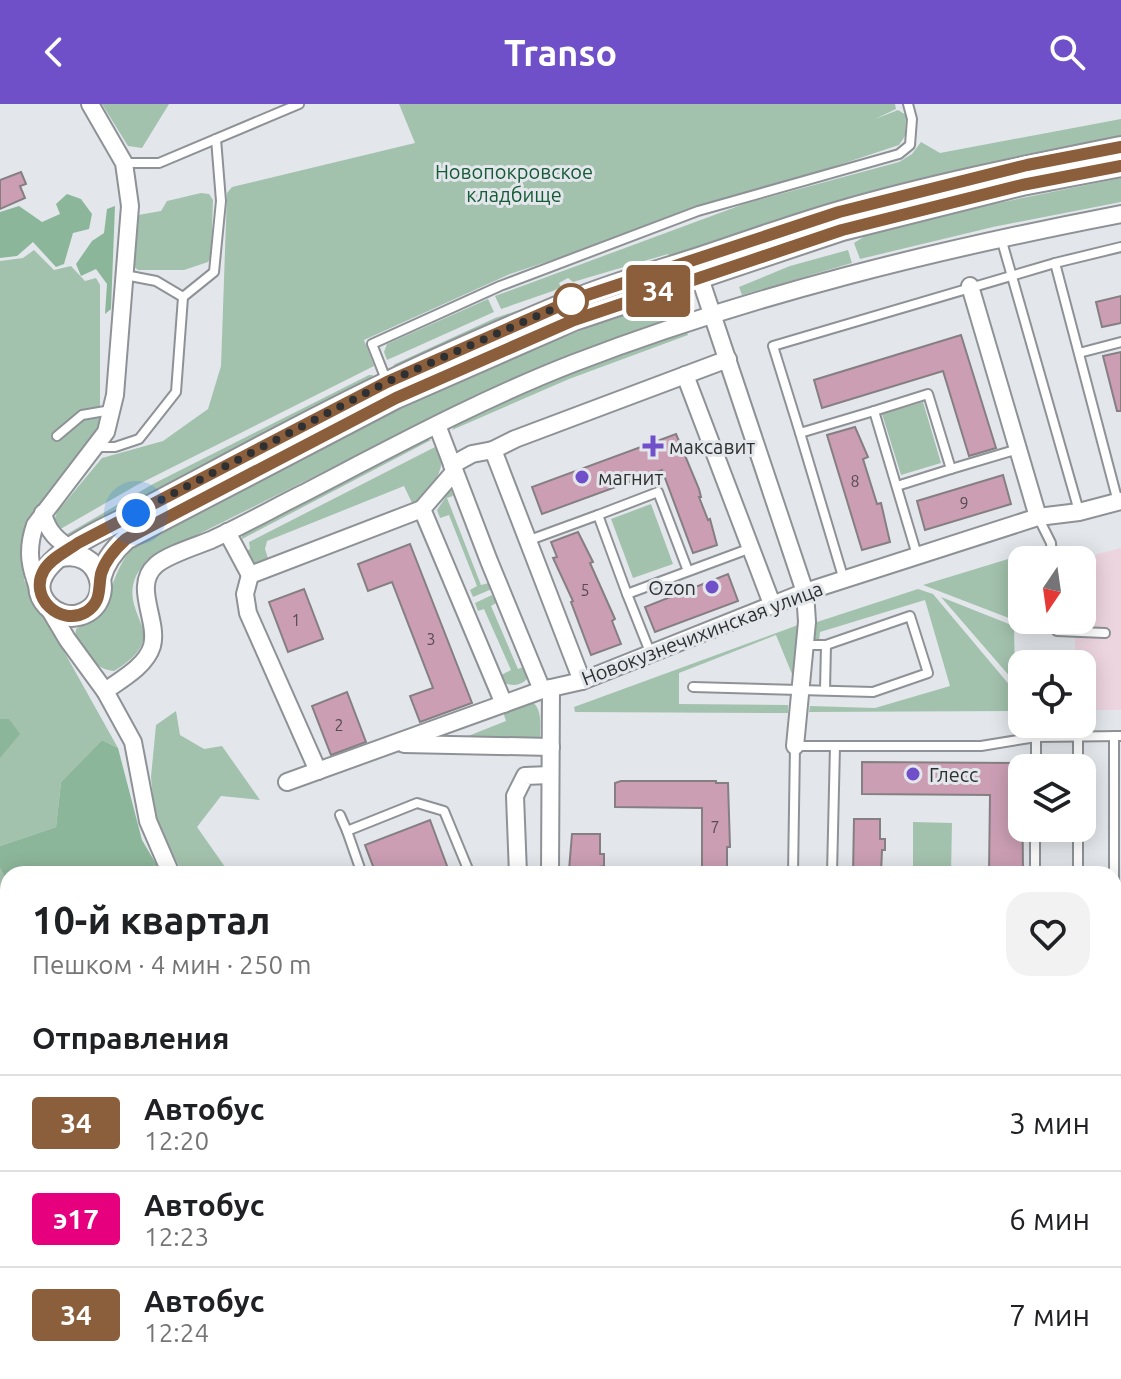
<!DOCTYPE html>
<html lang="ru">
<meta charset="utf-8">
<style>
:root{--surface:#fff;--page:#f2f2f2;--text:#202124;--muted:#757577;--line:#e0e0e0;--accent:#7050c9}
body{margin:0;font-family:Ubuntu,sans-serif;background:var(--page);color:var(--text);height:100vh;display:flex;flex-direction:column;font-size:30px;white-space:nowrap}
*{box-sizing:border-box;margin:0}
p{font-size:26px;color:var(--muted)}
.icon{flex:none;width:44px;height:44px;fill:none;stroke:currentColor;stroke-width:2;stroke-linecap:round;stroke-linejoin:round}
.map{position:relative;flex:1;overflow:hidden}
.panel{position:absolute;left:0px;top:762px;width:1122px;height:514px;display:flex;flex-direction:column;background:var(--surface);border-radius:24px 24px 0 0;box-shadow:0 4px 20px #0003}
.panel>*{flex:none}
.badge{padding:0 16px;border-radius:6px;font-size:28px;line-height:52px}
.needle{width:52px;rotate:193deg}
.tools{position:absolute;left:1008px;top:442px;display:grid;gap:16px}
.tools a{display:grid;place-items:center;width:88px;height:88px;border-radius:16px;background:var(--surface);box-shadow:0 4px 20px #0003;font-size:40px}
.you{position:absolute;width:40px;height:40px;margin:-20px;border:6px solid #fff;border-radius:50%;background:#1a73e8;box-shadow:0 0 0 12px #1a73e833}
.map>.badge{position:absolute;translate:-50% -50%;box-shadow:0 0 0 4px #fff}
h2{padding:0 32px;font-size:30px;line-height:72px}
.round{display:grid;place-items:center;flex:none;width:84px;height:84px;border-radius:24px;background:var(--page)}
.headline{display:flex;align-items:center;justify-content:space-between;height:136px;padding:0 32px}
h1{font-size:38px;font-weight:700;line-height:60px}
ul{padding:0;list-style:none}
li{display:flex;align-items:center;gap:24px;height:96px;padding:0 32px;border-top:2px solid var(--line)}
li div{flex:1}
li b{display:block;font-size:30px}
li em{font-style:normal}
li .badge{min-width:88px;font-weight:700;text-align:center}
header{display:flex;justify-content:space-between;align-items:center;height:104px;padding:0 32px;background:var(--accent);color:#fff;font-size:36px;font-weight:700}
.map>svg:first-child{display:block}
.education{fill:#edd5df}
.green{fill:#a3c2ad}
.forest{fill:#8cb69a}
.lines{fill:none;stroke-linecap:round;stroke-linejoin:round}
.stream{stroke:#648a95;stroke-width:4}
.river{stroke:#7bb0c0;stroke-width:24}
.building{fill:#cb9eb4;stroke:#857f82;stroke-width:2}
.service-casing{stroke:#8e9296;stroke-width:12}
.minor-casing{stroke:#8e9296;stroke-width:20}
.tertiary-casing{stroke:#8e9296;stroke-width:24}
.service{stroke:#fff;stroke-width:8}
.minor{stroke:#fff;stroke-width:16}
.tertiary{stroke:#fff;stroke-width:20}
.line-casing{stroke:#fff;stroke-width:18}
.line{stroke:#8b5e3c;stroke-width:12}
.walk{stroke:#2f3032;stroke-width:8;stroke-dasharray:0 14.4}
.stop-dot{fill:#fff;stroke:#8b5e3c;stroke-width:4}
.poi-dot{fill:#7050c9;stroke:#e3e7eb;stroke-width:3}
.labels{text-anchor:middle;dominant-baseline:central;stroke-width:6;stroke-linejoin:round;paint-order:stroke}
.number-label{font-size:16px;fill:#564c52}
.park-label{font-size:20px;fill:#165b37;stroke:#e3e7eb}
.poi-label{font-size:20px;fill:#2f3032;stroke:#e3e7eb;text-anchor:start}
.street-label{font-size:20px;fill:#2f3032;stroke:#e3e7eb}
</style>
<header><svg class="icon" aria-label="back" viewBox="0 0 24 24"><path d="M15 5l-7 7 7 7"/></svg>Transo<svg class="icon" aria-label="search" viewBox="0 0 24 24"><circle cx="10" cy="10" r="6"/><path d="M15 15l6 6"/></svg></header>
<div class="map">
<svg width="1121" height="1275" viewBox="0 0 1121 1275">
<rect width="100%" height="100%" fill="#e3e7eb"/>
<g class="education">
<polygon points="1121,444 1121,606 1082,606 1082,560 1075,560 1075,516 1082,516 1082,456 1076,456"/>
<polygon points="1114,1174 1121,1174 1121,1275 1022,1273 1022,1268 1114,1268"/>
</g>
<g class="green">
<polygon points="102,0 169,0 142,44 128,42"/>
<polygon points="399,0 895,0 896,5 875,15 898,6 906,11 905,32 899,41 510,170 364,236 374,262 137,381 57,427 54,417 57,408 102,354 163,337 208,305 221,262 227,89 232,83 415,39"/>
<polygon points="1121,15 1121,35 670,153 668,150 573,178 568,174 559,179 561,183 553,187 501,205 495,192 744,100 899,58 912,50 921,38 940,49"/>
<polygon points="1121,74 1121,98 993,123 860,155 854,139 865,132 988,101"/>
<polygon points="201,89 209,90 213,96 211,153 208,158 184,166 138,166 131,160 132,117 138,111 161,107 167,97"/>
<polygon points="34,146 54,166 71,162 85,177 96,174 100,181 100,322 28,421 24,476 118,644 102,636 61,678 56,723 0,742 0,157 23,154"/>
<polygon points="848,146 852,159 742,191 739,183 790,162"/>
<path d="M 674,190 L 681,212 L 543,263 L 451,304 L 147,456 C 144,461 139,466 136,472 C 118,514 176,529 114,567 C 95,566 86,548 75,534 L 76,525 C 115,505 107,472 134,442 L 374,317 L 518,251 Z"/>
<polygon points="488,195 494,208 387,256 384,248 387,240"/>
<polygon points="522,205 531,205 402,264 393,261 495,214"/>
<polygon points="686,225 688,231 569,275 452,326 456,319 464,314 566,270"/>
<polygon points="369,271 373,271 368,280 71,434 62,433 153,380"/>
<polygon points="923,298 941,359 901,371 882,310"/>
<polygon points="423,334 431,336 242,435 242,431 255,422"/>
<path d="M 437,342 L 443,353 C 440,371 431,393 413,401 L 404,382 L 267,437 L 265,445 L 269,457 L 257,461 L 245,448 L 250,445 L 249,438 Z"/>
<polygon points="451,385 453,392 447,394 481,481 489,479 492,485 473,493 470,486 477,482 449,411 440,414 437,406"/>
<polygon points="651,400 673,460 633,474 611,415"/>
<polygon points="1028,449 1027,456 1022,456 1022,479 1014,516 923,481"/>
<polygon points="918,485 933,490 1012,584 1013,607 809,608 810,602 875,604 950,582 925,496 820,528 819,537 813,538 814,519"/>
<path d="M 492,491 L 496,499 L 491,502 L 518,565 L 526,562 L 530,571 C 523,581 516,583 504,579 L 501,571 L 511,566 L 484,505 L 478,507 L 475,499 Z"/>
<polygon points="941,493 1014,522 1015,576 1012,575"/>
<polygon points="798,521 794,575 776,531 679,569 679,600 788,601 788,609 575,608 574,603"/>
<path d="M 530,596 C 543,604 540,620 540,634 L 458,636 L 506,617 L 503,608 Z"/>
<polygon points="176,607 180,631 204,645 222,642 260,696 221,692 197,723 230,770 183,770 155,715 151,673 156,621"/>
<polygon points="913,718 952,719 951,770 913,770"/>
<polygon points="0,764 8,779 8,901 1,902"/>
<polygon points="0,945 8,947 8,1226 0,1221"/>
<polygon points="54,1268 222,1268 222,1275 59,1275"/>
</g>
<g class="forest">
<polygon points="67,90 81,95 92,110 89,125 73,129 64,160 56,163 33,138 17,152 0,154 0,108 19,102 42,118 60,110 56,100"/>
<polygon points="115,102 111,205 105,210 107,180 96,165 81,172 76,160 92,137 104,129 107,105"/>
<polygon points="0,615 9,615 20,630 0,654"/>
<polygon points="102,636 118,644 142,736 162,770 8,770 8,779 0,764 0,742 56,723 61,678"/>
<polygon points="121,1268 220,1268 220,1275 125,1275"/>
<polygon points="278,1268 469,1268 468,1275 283,1275"/>
<polygon points="544,1268 635,1268 660,1275 550,1275"/>
</g>
<g class="lines">
<g class="stream">
<polyline points="563,1268 571,1268"/>
<polyline points="604,1268 628,1275"/>
</g>
<g class="river">
<polyline points="0,930 8,929"/>
<polyline points="321,1268 322,1275"/>
</g>
</g>
<g class="building">
<polygon points="21,68 26,80 20,82 25,94 0,105 0,76"/>
<polygon points="1121,192 1121,219 1102,223 1096,198"/>
<polygon points="961,231 996,344 969,352 943,267 822,304 814,276"/>
<polygon points="1121,248 1121,307 1117,307 1103,252"/>
<polygon points="855,323 868,353 863,355 877,400 881,399 890,438 862,446 827,331"/>
<polygon points="676,330 699,385 701,393 699,393 708,416 710,415 717,441 693,449 662,366 542,410 532,383"/>
<polygon points="1003,371 1011,400 925,426 917,397"/>
<polygon points="578,428 593,458 590,459 615,515 612,517 621,540 591,551 571,498 573,497 553,454 557,453 551,438"/>
<polygon points="410,440 472,599 420,618 410,592 433,584 392,478 368,487 358,460"/>
<polygon points="728,470 738,497 655,528 645,503"/>
<polygon points="304,485 323,535 288,548 269,498"/>
<polygon points="347,588 366,638 331,651 312,602"/>
<polygon points="862,658 1022,659 1023,770 989,770 990,691 862,690"/>
<polygon points="621,677 716,677 716,679 728,679 730,743 727,743 727,770 702,770 702,704 615,703 615,679"/>
<polygon points="854,715 880,715 880,735 885,735 885,746 882,746 881,770 853,770"/>
<polygon points="430,716 450,770 376,770 365,741"/>
<polygon points="572,730 600,730 600,750 604,750 604,762 599,763 598,770 572,770 572,766 569,766"/>
</g>
<g class="lines">
<g class="service-casing">
<g id="service">
<polyline points="125,59 159,59 299,0"/>
<polyline points="1001,134 1079,407"/>
<polyline points="1055,159 1121,143"/>
<polyline points="125,171 156,177 183,193"/>
<polyline points="1079,249 1121,238"/>
<polyline points="387,278 372,240 500,182 698,107 899,50 910,41 912,15 908,0"/>
<polyline points="874,307 928,290 951,365 897,382"/>
<polyline points="800,329 773,242 1055,159 1118,398"/>
<polyline points="57,332 82,311 111,306"/>
<polyline points="94,343 115,343 139,335 176,288 183,193 214,168 221,97 216,35"/>
<polyline points="951,365 1018,345"/>
<polyline points="598,411 658,388 688,467"/>
<polyline points="1038,413 1051,439 1052,456"/>
<polyline points="527,437 598,411 627,490"/>
<polyline points="844,476 800,329 874,307 917,451"/>
<polyline points="1056,516 1057,527 1105,529"/>
<polyline points="650,548 627,490 751,444"/>
<polyline points="693,583 873,588 928,569 910,512 826,541 805,541"/>
<polyline points="825,586 826,541"/>
<polyline points="1078,633 1078,664"/>
<polyline points="1036,664 1036,633"/>
<polyline points="340,711 347,727 417,699 444,707 470,770"/>
<polyline points="347,727 362,770"/>
<polyline points="793,770 795,642 835,642"/>
<polyline points="832,770 835,642 981,642 1036,633 1121,632"/>
<polyline points="1035,770 1035,724"/>
<polyline points="1078,770 1078,724"/>
<polyline points="1114,840 1114,632"/>
<polyline points="1114,859 1121,859"/>
<polyline points="1114,939 1121,939"/>
</g>
</g>
<g class="minor-casing">
<g id="minor">
<polyline points="700,174 805,488 807,518 795,642"/>
<polyline points="970,182 1038,413"/>
<polyline points="685,271 772,500"/>
<polyline points="437,321 489,457 542,586"/>
<polyline points="493,346 515,335 728,255"/>
<polyline points="452,361 472,350 493,346 582,577"/>
<polyline points="454,368 422,405 504,600"/>
<path d="M 43,409 C 48,430 59,437 76,449"/>
<polyline points="227,428 250,471 422,405"/>
<polyline points="250,471 245,490 248,509 318,667"/>
<path d="M 40,489 C 30,464 26,447 35,421 L 106,328 L 115,291 L 130,102 L 124,59 L 90,0"/>
<polyline points="48,503 67,535 105,587 133,638 148,717 171,770"/>
<path d="M 105,587 C 122,575 146,562 152,542 C 159,516 132,482 156,461 C 167,451 196,442 211,436 C 242,422 272,405 302,390 C 391,344 481,295 574,259 C 751,191 935,146 1121,110"/>
<polyline points="404,640 551,643"/>
<polyline points="287,678 542,586 582,577 805,488 1038,413 1079,408 1121,397"/>
<polyline points="518,770 515,692 525,672 550,671"/>
<polyline points="550,770 551,584"/>
<polyline points="1114,898 1121,898"/>
<polyline points="1114,1159 1121,1159"/>
<polyline points="476,1275 477,1268"/>
</g>
</g>
<g class="tertiary-casing">
<g id="tertiary">
<path d="M 58,453 C 101,440 118,500 79,511 C 68,514 56,510 48,502 C 11,463 104,425 130,412 C 215,368 300,320 386,279 C 447,249 509,223 571,197 C 614,179 660,167 705,152 C 750,137 794,121 839,108 C 932,81 1027,62 1121,43"/>
<path d="M 100,475 C 104,459 114,446 126,435 L 396,294 L 574,216 L 842,126 L 1022,81 L 1121,62"/>
</g>
</g>
<use href="#service" class="service"/>
<use href="#minor" class="minor"/>
<use href="#tertiary" class="tertiary"/>
</g>
<g class="lines">
<g class="line-casing">
<path id="line" d="M 1121,43 L 1027,61 L 839,108 L 575,195 L 387,278 L 78,439 C 67,447 51,454 44,466 C 28,493 60,523 86,508 C 102,498 98,485 101,470 C 105,456 116,444 126,435 L 396,294 L 574,216 L 842,126 L 1022,81 L 1121,62"/>
</g>
<use href="#line" class="line"/>
<polyline class="walk" points="136,409 387,278 571,197"/>
</g>
<circle class="stop-dot" cx="571" cy="197" r="16"/>
<g class="poi-dot">
<path d="M649 330h8v8h8v8h-8v8h-8v-8h-8v-8h8z"/>
<circle cx="582" cy="373" r="8"/>
<circle cx="712" cy="483" r="8"/>
<circle cx="913" cy="670" r="8"/>
</g>
<g class="labels">
<g class="number-label">
<text x="855" y="377">8</text>
<text x="964" y="399">9</text>
<text x="585" y="486">5</text>
<text x="296" y="516">1</text>
<text x="431" y="535">3</text>
<text x="339" y="621">2</text>
<text x="715" y="723">7</text>
</g>
<g class="park-label">
<text x="514" y="67">Новопокровское<tspan x="514" dy="23">кладбище</tspan></text>
</g>
<g class="poi-label">
<text x="669" y="342">максавит</text>
<text x="598" y="373">магнит</text>
<text x="696" y="483" text-anchor="end">Ozon</text>
<text x="929" y="670">Глесс</text>
</g>
<g class="street-label">
<text transform="translate(702 529) rotate(-21)">Новокузнечихинская улица</text>
</g>
</g>
</svg>
<div class="tools">
<a><svg class="needle" viewBox="-14 -14 28 28"><path d="M0-13l5 13h-10z" fill="#e53935"/><path d="M0 13l5-13h-10z" fill="#757577"/></svg></a>
<a><svg class="icon" aria-label="locate" viewBox="0 0 24 24"><circle cx="12" cy="12" r="6"/><path d="M12 2v4M12 18v4M2 12h4M18 12h4"/></svg></a>
<a><svg class="icon" aria-label="layers" viewBox="0 0 24 24"><path d="M12 4l9 5-9 5-9-5zM3 14l9 5 9-5"/></svg></a>
</div>
<div class="you" style="left:136px;top:409px"></div>
<b class="badge" style="left:658px;top:187px;background:#8b5e3c;color:#fff">34</b>
<section class="panel">
<div class="headline"><div><h1>10-й квартал</h1><p>Пешком · 4 мин · 250 m</p></div><a class="round"><svg class="icon" aria-label="heart" viewBox="0 0 24 24"><path d="M12 20l-8-8c-3-5 5-10 8-4 3-6 11-1 8 4z"/></svg></a></div>
<h2>Отправления</h2>
<ul>
<li><span class="badge" style="background:#8b5e3c;color:#fff">34</span><div><b>Автобус</b><p>12:20</p></div><em>3 мин</em></li>
<li><span class="badge" style="background:#e6007e;color:#fff">э17</span><div><b>Автобус</b><p>12:23</p></div><em>6 мин</em></li>
<li><span class="badge" style="background:#8b5e3c;color:#fff">34</span><div><b>Автобус</b><p>12:24</p></div><em>7 мин</em></li>
</ul>
</section>
</div>
